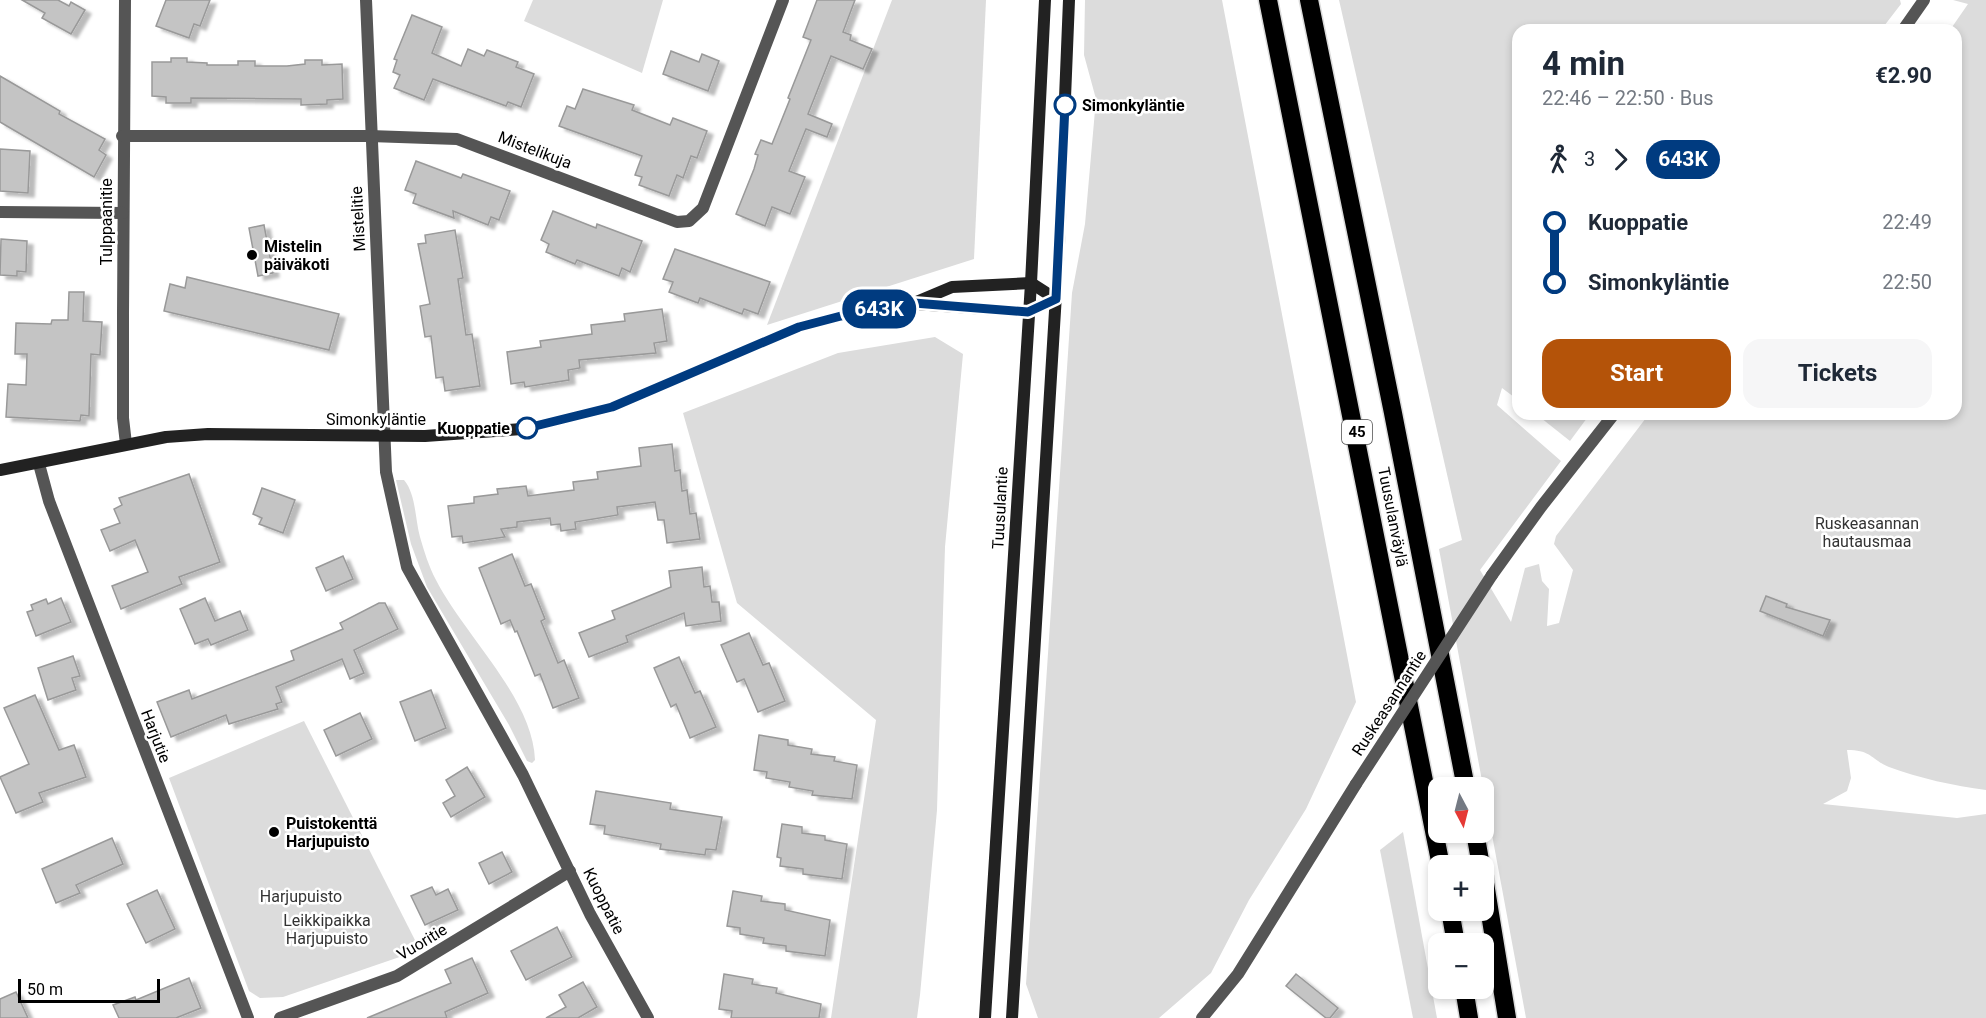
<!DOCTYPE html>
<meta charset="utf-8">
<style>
:root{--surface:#fff;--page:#f6f6f7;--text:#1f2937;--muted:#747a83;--accent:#b45309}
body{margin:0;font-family:Roboto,sans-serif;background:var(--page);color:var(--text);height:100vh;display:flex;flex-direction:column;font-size:22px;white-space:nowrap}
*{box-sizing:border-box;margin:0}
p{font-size:20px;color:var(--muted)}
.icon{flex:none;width:33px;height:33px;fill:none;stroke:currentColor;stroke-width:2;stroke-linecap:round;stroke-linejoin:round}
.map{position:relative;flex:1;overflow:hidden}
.panel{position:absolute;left:1512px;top:24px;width:450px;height:396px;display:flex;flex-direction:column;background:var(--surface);border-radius:18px;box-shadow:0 3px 9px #0003}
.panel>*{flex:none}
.badge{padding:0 12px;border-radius:20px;font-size:21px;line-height:39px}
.needle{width:39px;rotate:173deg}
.buttons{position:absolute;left:1428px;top:777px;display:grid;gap:12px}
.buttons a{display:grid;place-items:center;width:66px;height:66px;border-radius:12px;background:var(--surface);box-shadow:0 3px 9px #0003;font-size:30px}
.scale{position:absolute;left:18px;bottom:15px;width:142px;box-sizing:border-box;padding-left:6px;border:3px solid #000;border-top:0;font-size:16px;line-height:21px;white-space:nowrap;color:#000;-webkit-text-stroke:4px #fff;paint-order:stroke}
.map>.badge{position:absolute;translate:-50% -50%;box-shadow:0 0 0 3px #fff}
.legs{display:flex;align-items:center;gap:9px;height:66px;padding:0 30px;font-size:20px}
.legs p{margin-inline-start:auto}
.summary{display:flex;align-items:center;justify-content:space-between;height:102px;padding:0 30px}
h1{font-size:33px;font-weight:700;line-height:45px}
.cta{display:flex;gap:12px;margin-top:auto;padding:12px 30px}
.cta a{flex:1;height:69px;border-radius:18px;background:var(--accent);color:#fff;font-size:24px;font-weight:700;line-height:69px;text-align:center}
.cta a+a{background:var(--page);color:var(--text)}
ul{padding:0 30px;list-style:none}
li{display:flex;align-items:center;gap:21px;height:60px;font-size:22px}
li i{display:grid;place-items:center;width:9px;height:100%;margin:0 8px;background:currentColor}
li i::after{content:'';width:15px;height:15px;margin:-8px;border:4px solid;border-radius:50%;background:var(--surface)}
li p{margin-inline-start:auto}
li:first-child i{background:linear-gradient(#0000 50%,currentColor 0)}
li:last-child i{background:linear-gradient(currentColor 50%,#0000 0)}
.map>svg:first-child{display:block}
.green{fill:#dcdcdc}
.building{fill:#c4c4c4;stroke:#999;stroke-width:1.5;filter:url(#shadow)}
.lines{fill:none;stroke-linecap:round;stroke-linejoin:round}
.motorway-casing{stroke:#dbdbdb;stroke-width:21}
.minor{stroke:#555;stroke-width:12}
.secondary{stroke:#222;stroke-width:12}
.motorway{stroke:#000;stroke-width:18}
.minor-bridge{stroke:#555;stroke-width:12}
.line-1-casing{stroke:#fff;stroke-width:14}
.line-1{stroke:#003b80;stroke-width:9}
.stop-1-dot{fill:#fff;stroke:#003b80;stroke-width:3}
.poi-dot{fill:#000;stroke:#fff;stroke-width:2}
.labels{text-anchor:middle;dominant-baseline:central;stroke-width:5;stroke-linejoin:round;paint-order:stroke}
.shield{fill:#fff;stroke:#4c4c4c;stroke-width:1.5}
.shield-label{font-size:15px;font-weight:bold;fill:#000}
.stop-label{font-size:16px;font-weight:bold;fill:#000;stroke:#fff;text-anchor:start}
.street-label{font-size:16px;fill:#000;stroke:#fff}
.poi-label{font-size:16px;font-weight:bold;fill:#000;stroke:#fff;text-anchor:start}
.park-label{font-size:16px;fill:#333;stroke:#fff}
</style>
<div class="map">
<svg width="1986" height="1018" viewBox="0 0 1986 1018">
<defs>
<filter id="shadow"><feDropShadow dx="6" dy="4" stdDeviation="1.5" flood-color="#0004"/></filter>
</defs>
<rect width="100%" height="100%" fill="#fff"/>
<g class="green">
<polygon points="533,0 663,0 642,73 524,21"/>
<polygon points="892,0 986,0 974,259 767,325"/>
<polygon points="1085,0 1222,0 1356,702 1306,809 1249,900 1211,973 1159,1018 1038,1018 1026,984 1072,293 1085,224 1096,99 1084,55"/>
<path d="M 1339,0 L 1900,0 L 1901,4 L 1881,30 L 1518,30 L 1518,400 L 1502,388 L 1497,405 L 1561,461 L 1480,570 L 1511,622 L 1525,568 L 1539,564 L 1542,581 L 1549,589 L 1547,626 L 1559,623 L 1573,570 L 1554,544 L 1556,536 L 1649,414 L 1956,414 L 1956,30 L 1950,30 L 1968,4 L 1953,0 L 1986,0 L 1986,790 C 1954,786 1919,778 1889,767 C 1870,759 1872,750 1847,750 L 1851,778 L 1847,791 L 1823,804 L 1957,818 L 1986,814 L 1986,1018 L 1526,1018 L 1439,549 L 1462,540 Z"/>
<polygon points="935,337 963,354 945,547 937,810 920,995 917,1018 831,1018 876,720 737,603 683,413 838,353"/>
<polygon points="1536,414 1590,414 1570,441"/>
<path d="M 396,480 L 404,480 C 416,494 415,519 420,537 C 424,551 429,567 436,580 C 464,635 533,698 535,760 L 532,763 L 527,761 L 509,725 L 427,587 L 411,544 Z"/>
<polygon points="304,721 420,950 283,997 260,998 249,991 169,778"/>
<polygon points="1403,832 1437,1018 1413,1018 1380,850"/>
</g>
<g class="building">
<polygon points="22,0 58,0 69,6 71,2 85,10 71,34 42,18 45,13"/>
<polygon points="166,0 210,0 200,26 194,24 189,38 156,26"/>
<polygon points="817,0 855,0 843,32 851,35 850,40 872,49 863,69 831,56 808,114 832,124 827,137 806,129 789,171 805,177 790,214 772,207 765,226 736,214 754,169 758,155 755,154 761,140 772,144 790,99 788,98 811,40 803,37"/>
<polygon points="412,15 442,27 432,53 461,66 468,49 484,56 487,50 518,62 516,67 534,74 521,107 508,102 506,106 433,79 424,100 394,88 400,75 393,72 397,60 394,59"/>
<polygon points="671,51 699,62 702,54 719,61 708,91 663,74"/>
<polygon points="171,58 187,58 187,62 207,63 207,65 238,65 238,61 255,61 255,66 287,66 305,64 305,60 322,60 322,65 342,64 343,99 327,100 327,104 301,105 301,99 191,98 191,103 166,103 166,97 152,96 152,62 171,62"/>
<polygon points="0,76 60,111 59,114 105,139 99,150 106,155 94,177 0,122"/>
<polygon points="583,89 634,105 632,110 670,125 673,118 707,131 697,158 691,156 683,178 677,175 669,196 639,185 642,177 635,175 642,156 559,126 567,106 575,109"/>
<polygon points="0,149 30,151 28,193 0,191"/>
<polygon points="416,161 461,178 463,174 510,191 499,220 491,217 488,225 453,211 454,218 413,203 416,194 405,190"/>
<polygon points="553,211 596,228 597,224 642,241 630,272 622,268 619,276 577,260 575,264 546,252 549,244 541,240"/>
<polygon points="264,225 273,273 258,276 249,228"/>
<polygon points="455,230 463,278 458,279 466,335 472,334 480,386 445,391 443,377 436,378 431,336 425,337 420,306 430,304 418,244 426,243 425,235"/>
<polygon points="1,239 27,241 26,272 17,271 17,276 0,275"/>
<polygon points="675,249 770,282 758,314 744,309 742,314 700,298 698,303 669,292 673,282 663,279"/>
<polygon points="187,277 339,314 329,350 164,311 170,284 185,288"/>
<polygon points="69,292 84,292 83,321 102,322 100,355 91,354 89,416 81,415 80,421 6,417 8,384 26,385 27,354 15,354 16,323 51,324 52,320 68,320"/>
<polygon points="662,309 667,341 654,343 656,353 579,360 580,368 568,370 569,380 525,387 524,382 511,384 507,352 541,347 540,341 592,334 591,325 625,321 624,314"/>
<polygon points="672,444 675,471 680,470 682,491 687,490 690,514 696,513 700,539 667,543 664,520 658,520 655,502 617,507 618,515 575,522 576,529 561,531 560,524 551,525 550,518 517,522 517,527 501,529 505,537 463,543 462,536 452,537 448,506 474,503 474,497 498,494 497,489 526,486 528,496 574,490 573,482 598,479 597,472 641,466 639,448"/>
<polygon points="189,474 220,562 179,577 182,584 121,609 112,586 148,572 135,540 110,551 101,530 120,523 114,509 122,505 119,498"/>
<polygon points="262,488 295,500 283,533 259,524 262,518 253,514"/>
<polygon points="512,554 525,586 531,584 545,619 541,621 558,663 564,660 579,698 553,708 540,674 535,676 517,631 515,632 510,620 501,624 479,568"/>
<polygon points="343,556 353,579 326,591 316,568"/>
<polygon points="702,567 704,587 710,586 712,602 719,602 721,621 686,626 684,613 626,636 628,642 589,657 579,633 615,619 612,611 671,587 669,571"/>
<polygon points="1766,596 1787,604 1786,607 1830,620 1823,636 1760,611"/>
<polygon points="61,598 71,622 36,636 27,612 33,610 31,605 46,599 48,604"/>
<polygon points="205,598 215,621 240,611 248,630 211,645 208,639 195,644 180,609"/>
<polygon points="379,603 385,603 398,629 354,650 364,673 350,679 342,659 276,687 282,702 276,704 278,709 229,724 226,715 171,737 157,702 189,690 192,699 294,660 291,651 343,629 340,623"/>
<polygon points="749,633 763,665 769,663 785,701 758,712 744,679 737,682 721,645"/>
<polygon points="73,656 80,676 72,678 76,690 48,700 38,668"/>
<polygon points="679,657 695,693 700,691 716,727 690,738 676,704 671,707 654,668"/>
<polygon points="431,690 446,728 415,741 400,702"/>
<polygon points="35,695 59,750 74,745 86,777 39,793 43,802 16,813 0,777 29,764 4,708"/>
<polygon points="360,713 372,739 336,756 324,730"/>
<polygon points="759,735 788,740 788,745 812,749 811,754 835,757 834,761 857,765 852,799 812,795 813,791 789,787 790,782 766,778 767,772 754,770"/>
<polygon points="467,767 485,797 451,817 443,803 455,796 446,780"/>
<polygon points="596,791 671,803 670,809 722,817 716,850 706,849 705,855 660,849 661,844 604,834 605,826 590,824"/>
<polygon points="782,824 802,827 802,833 825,836 825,840 847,844 842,879 803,874 803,869 780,866 781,858 777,857"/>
<polygon points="112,838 123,864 76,885 80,893 56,903 42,869"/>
<polygon points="502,852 512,872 489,884 479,863"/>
<polygon points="432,887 436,895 448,889 458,910 425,925 411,896"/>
<polygon points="157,890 175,929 146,943 127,904"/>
<polygon points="733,891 762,896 761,901 785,904 785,910 830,920 825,956 786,951 786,946 763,943 764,938 740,934 740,928 727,926"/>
<polygon points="557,927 572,957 526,980 511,951"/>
<polygon points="472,958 488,993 445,1012 447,1018 367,1018 451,983 445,970"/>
<polygon points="724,974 753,979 752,984 777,988 776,993 821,1004 819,1018 731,1018 732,1011 719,1009"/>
<polygon points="1296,974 1338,1008 1330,1018 1326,1018 1286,986"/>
<polygon points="189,978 201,1008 176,1018 119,1018 113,1005 135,997 136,1000"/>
<polygon points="583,982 597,1007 578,1018 546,1018 566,1007 559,995"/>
<polygon points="16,992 28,1018 0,1018 0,999"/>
</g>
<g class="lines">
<g class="motorway-casing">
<g id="motorway">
<polyline points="1268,0 1441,866"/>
<polyline points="1309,0 1393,413 1466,788"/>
<polyline points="1475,832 1481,866"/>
<polyline points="1484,877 1507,1018"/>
<polyline points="1450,910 1456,944"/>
<polyline points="1464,988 1469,1018"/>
</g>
</g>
<g class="minor">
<polyline points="125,0 123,314 123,418 126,444"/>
<polyline points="366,0 386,472 407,567 523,775 590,914 648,1018"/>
<polyline points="1903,30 1924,0"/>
<polyline points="122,136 370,136 457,139 677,222 689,221 703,208 783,0"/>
<polyline points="0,212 123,213"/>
<polyline points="39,464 49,501 248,1018"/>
<polyline points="1492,575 1541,507 1614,414"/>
<polyline points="280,1018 397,976 570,871"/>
<polyline points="1202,1018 1238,974 1356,784"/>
</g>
<g class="secondary">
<polyline points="915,304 1028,312 1056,299"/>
<polyline points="0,470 166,437 208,434 425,436 522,429 613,407 799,327 841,316 914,303 952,287 1031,283 1056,299"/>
<polyline points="985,1018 1031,283 1045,0"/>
<polyline points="1012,1018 1059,245 1069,0"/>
</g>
<use href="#motorway" class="motorway"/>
<polyline class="minor-bridge" points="1356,784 1492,575"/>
</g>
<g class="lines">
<g class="line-1-casing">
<polyline id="line-1" points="527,428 612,407 799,327 841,316 914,303 1028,312 1056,299 1065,105"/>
</g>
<use href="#line-1" class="line-1"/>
</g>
<g class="stop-1-dot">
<circle cx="1065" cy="105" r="10"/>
<circle cx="527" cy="428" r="10"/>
</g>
<g class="poi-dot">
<circle cx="252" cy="255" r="6"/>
<circle cx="274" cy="832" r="6"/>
</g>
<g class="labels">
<rect class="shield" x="1342" y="420" width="30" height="24" rx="4.5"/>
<g class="shield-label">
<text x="1357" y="432">45</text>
</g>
<g class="stop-label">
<text x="1082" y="105">Simonkyläntie</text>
<text x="510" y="428" text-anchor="end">Kuoppatie</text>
</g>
<g class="street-label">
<text transform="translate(535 150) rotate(21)">Mistelikuja</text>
<text transform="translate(358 219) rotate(-93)">Mistelitie</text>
<text transform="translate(106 222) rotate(-90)">Tulppaanitie</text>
<text x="376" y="419">Simonkyläntie</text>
<text transform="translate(1000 508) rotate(-87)">Tuusulantie</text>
<text transform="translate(1393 517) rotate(79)">Tuusulanväylä</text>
<text transform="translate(1389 703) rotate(-57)">Ruskeasannantie</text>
<text transform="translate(156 736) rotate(69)">Harjutie</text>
<text transform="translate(604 901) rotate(63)">Kuoppatie</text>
<text transform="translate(422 942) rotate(-31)">Vuoritie</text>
</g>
<g class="poi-label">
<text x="264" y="246">Mistelin<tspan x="264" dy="18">päiväkoti</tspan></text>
<text x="286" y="823">Puistokenttä<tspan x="286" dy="18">Harjupuisto</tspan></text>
</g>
<g class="park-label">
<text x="1867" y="523">Ruskeasannan<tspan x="1867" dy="18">hautausmaa</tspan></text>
<text x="301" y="896">Harjupuisto</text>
<text x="327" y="920">Leikkipaikka<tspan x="327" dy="18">Harjupuisto</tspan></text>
</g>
</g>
</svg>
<div class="buttons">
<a><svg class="needle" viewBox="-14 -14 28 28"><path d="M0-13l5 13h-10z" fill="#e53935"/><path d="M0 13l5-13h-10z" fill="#747a83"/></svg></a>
<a>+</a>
<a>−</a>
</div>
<div class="scale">50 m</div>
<b class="badge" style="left:879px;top:309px;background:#003b80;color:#fff">643K</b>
<section class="panel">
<div class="summary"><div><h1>4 min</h1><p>22:46 – 22:50 · Bus</p></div><b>€2.90</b></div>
<div class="legs"><svg class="icon" aria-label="walk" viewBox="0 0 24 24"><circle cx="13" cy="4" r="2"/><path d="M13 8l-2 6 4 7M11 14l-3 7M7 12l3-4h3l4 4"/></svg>3<svg class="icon" aria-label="forward" viewBox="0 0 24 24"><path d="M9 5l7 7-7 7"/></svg><b class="badge" style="background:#003b80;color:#fff">643K</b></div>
<ul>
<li><i style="color:#003b80"></i><b>Kuoppatie</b><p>22:49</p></li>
<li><i style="color:#003b80"></i><b>Simonkyläntie</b><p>22:50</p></li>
</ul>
<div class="cta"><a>Start</a><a>Tickets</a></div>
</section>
</div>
